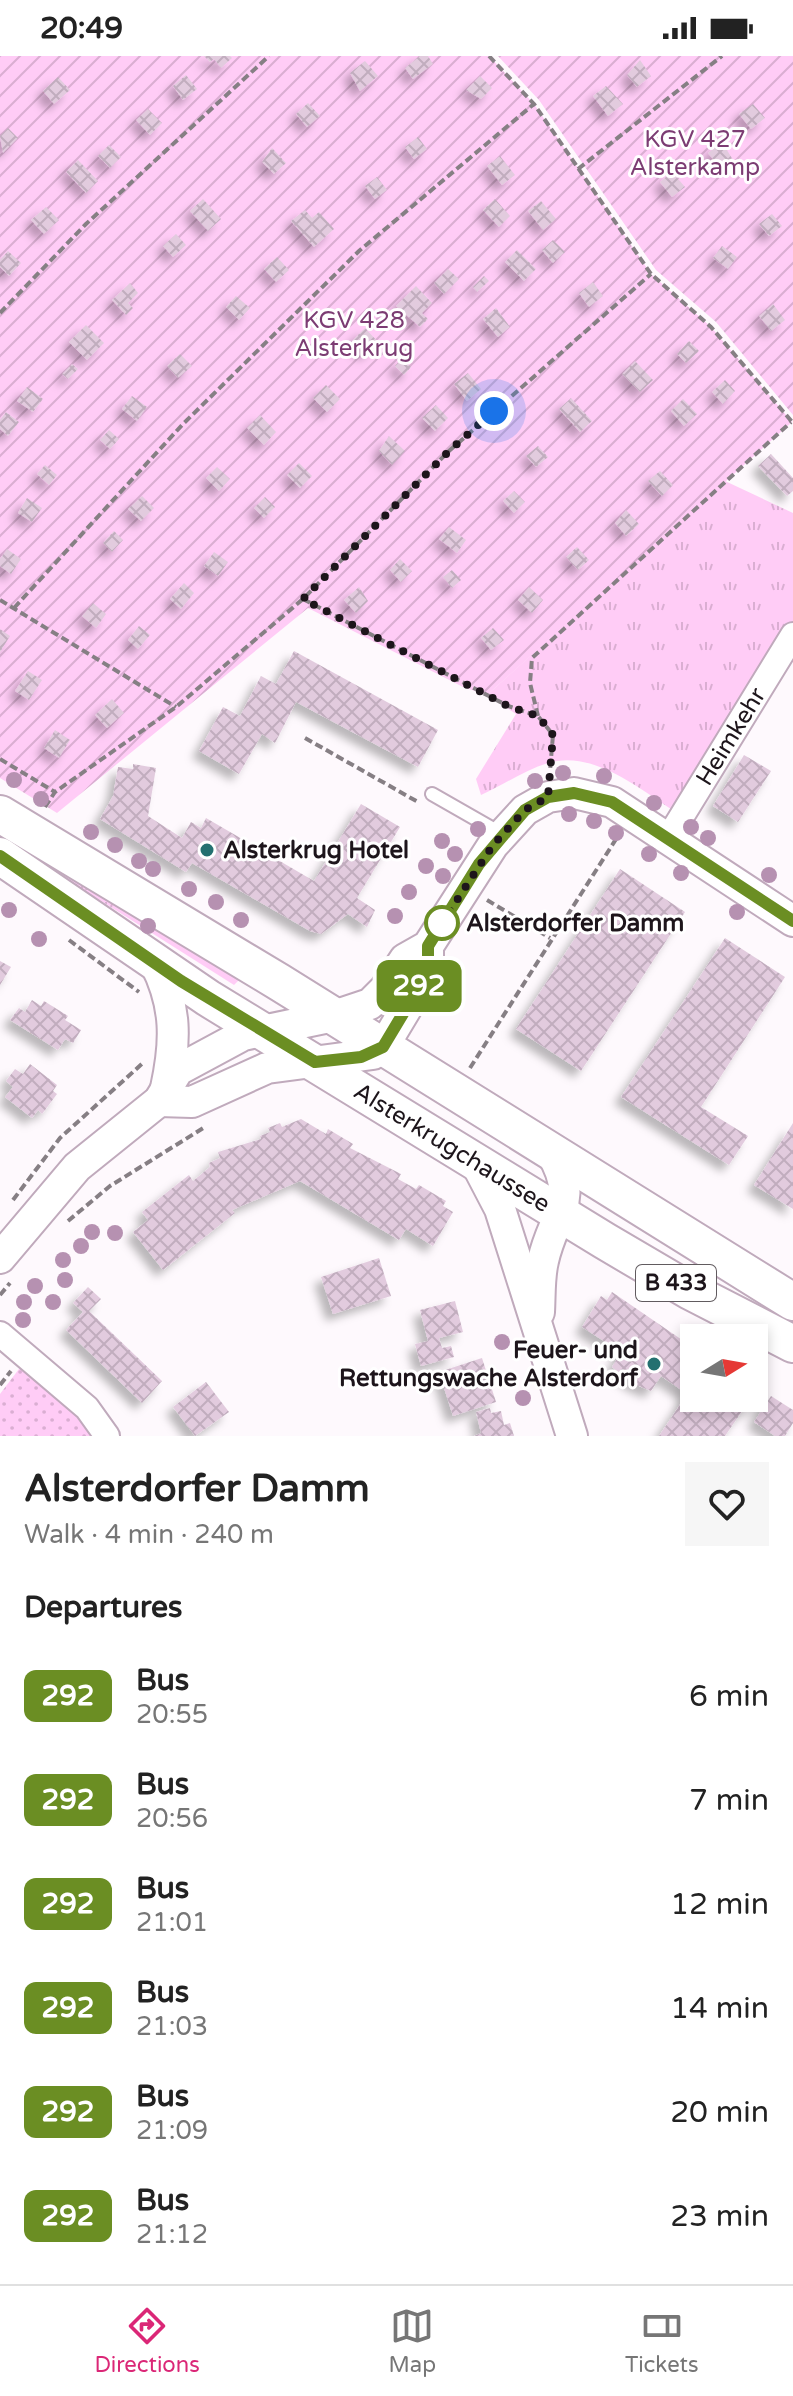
<!DOCTYPE html>
<meta charset="utf-8">
<style>
:root{--surface:#fff;--page:#f6f6f6;--text:#222;--muted:#767676;--line:#e0e0e0;--accent:#db2777}
body{margin:0;font-family:"Varela Round",sans-serif;background:var(--page);color:var(--text);height:100vh;display:flex;flex-direction:column;font-size:30px;white-space:nowrap}
*{box-sizing:border-box;margin:0}
p{font-size:26px;color:var(--muted)}
.icon{flex:none;width:44px;height:44px;fill:none;stroke:currentColor;stroke-width:2;stroke-linecap:round;stroke-linejoin:round}
.map{position:relative;height:1380px;overflow:hidden}
.side{display:flex;flex-direction:column;background:var(--surface);flex:1}
.side>*{flex:none}
.badge{padding:0 16px;border-radius:12px;font-size:28px;line-height:52px}
.needle{width:52px;rotate:79deg}
.buttons{position:absolute;left:680px;top:1268px;display:grid;gap:16px}
.buttons a{display:grid;place-items:center;width:88px;height:88px;border-radius:0px;background:var(--surface);box-shadow:0 4px 12px #0003;font-size:40px}
.you{position:absolute;width:40px;height:40px;margin:-20px;border:6px solid #fff;border-radius:50%;background:#1a73e8;box-shadow:0 0 0 12px #1a73e833}
.map>.badge{position:absolute;translate:-50% -50%;box-shadow:0 0 0 4px #fff}
h2{padding:0 24px;font-size:30px;line-height:72px}
.round{display:grid;place-items:center;flex:none;width:84px;height:84px;border-radius:0px;background:var(--page)}
.overview{display:flex;align-items:center;justify-content:space-between;height:136px;padding:0 24px}
h1{font-size:38px;font-weight:700;line-height:60px}
ul{padding:0;list-style:none}
li{display:flex;align-items:center;gap:24px;height:104px;padding:0 24px}
li div{flex:1}
li b{display:block;font-size:30px}
li em{font-style:normal}
li .badge{min-width:88px;font-weight:700;text-align:center}
.status{display:flex;justify-content:space-between;align-items:center;height:56px;padding:0 40px;background:var(--surface);direction:ltr}
.status svg{height:22px;fill:currentColor}
.menu{display:flex;justify-content:space-around;align-items:center;height:112px;border-top:2px solid var(--line);background:var(--surface);font-size:22px;color:var(--muted)}
.menu a{display:grid;justify-items:center;gap:4px}
.menu .current{color:var(--accent)}
.map>svg:first-child{display:block}
.grass{fill:url(#grass-tufts)}
.park{fill:url(#park-dots)}
.garden{fill:url(#garden-furrows)}
.building{fill:url(#building-cross-hatch);filter:url(#shadow)}
.lines{fill:none;stroke-linecap:round;stroke-linejoin:round}
.service-casing{stroke:#c0aabc;stroke-width:16}
.minor-casing{stroke:#c0aabc;stroke-width:28}
.tertiary-casing{stroke:#c0aabc;stroke-width:34}
.primary-casing{stroke:#c0aabc;stroke-width:40}
.path{stroke:#867f84;stroke-width:4;stroke-dasharray:8 4;stroke-linecap:butt}
.service{stroke:#fff;stroke-width:12}
.minor{stroke:#fff;stroke-width:24}
.tertiary{stroke:#fff;stroke-width:30}
.primary{stroke:#fff;stroke-width:36}
.tree{fill:#b691b1}
.line-casing{stroke:#fff;stroke-width:18}
.line{stroke:#6b8e23;stroke-width:12}
.walk{stroke:#1d151b;stroke-width:8;stroke-dasharray:0 14.4}
.poi-dot{fill:#247070;stroke:#fff;stroke-width:3}
.stop-dot{fill:#fff;stroke:#6b8e23;stroke-width:4}
.labels{text-anchor:middle;dominant-baseline:central;stroke-width:6;stroke-linejoin:round;paint-order:stroke}
.shield{fill:#fff;stroke:#615b5f;stroke-width:2}
.shield-label{font-size:22px;font-weight:bold;fill:#1d151b}
.park-label{font-size:24px;fill:#7c3c73;stroke:#fff}
.street-label{font-size:24px;fill:#1d151b;stroke:#fff}
.poi-label{font-size:24px;font-weight:bold;fill:#1d151b;stroke:#fff;text-anchor:start}
.stop-label{font-size:24px;font-weight:bold;fill:#1d151b;stroke:#fff;text-anchor:start}
</style>
<div class="status"><b>20:49</b><svg viewBox="0 0 49 12"><path d="M0 12V9h3v3zM5 12V6h3v6zM10 12V3h3v9zM15 12V0h3v12zM26 1h20v11H26zM47 4h2v5h-2z"/></svg></div>
<div class="map">
<svg width="793" height="1380" viewBox="0 0 793 1380">
<defs>
<pattern id="grass-tufts" width="24" height="20" patternUnits="userSpaceOnUse" patternTransform="scale(2)"><rect width="24" height="20" fill="#ffccf6"/><path d="M3 7l-1-3M5 7V3M7 7l1-3M15 17l-1-3M17 17v-4M19 17l1-3" fill="none" stroke="#daaed2"/></pattern>
<pattern id="park-dots" width="8" height="8" patternUnits="userSpaceOnUse" patternTransform="scale(2)"><rect width="8" height="8" fill="#ffccf6"/><path d="M2 2h.1M6 6h.1" fill="none" stroke="#daaed2" stroke-width="1.8" stroke-linecap="round"/></pattern>
<pattern id="garden-furrows" width="10" height="10" patternUnits="userSpaceOnUse" patternTransform="scale(2)"><rect width="10" height="10" fill="#ffccf6"/><path d="M-1 1l2-2M0 10L10 0M9 11l2-2" fill="none" stroke="#daaed2"/></pattern>
<pattern id="building-cross-hatch" width="8" height="8" patternUnits="userSpaceOnUse" patternTransform="scale(2)"><rect width="8" height="8" fill="#e2cbde"/><path d="M0 0l8 8M0 8l8-8" fill="none" stroke="#c1adbe"/></pattern>
<filter id="shadow"><feDropShadow dx="-7" dy="7" stdDeviation="4" flood-color="#0004"/></filter>
</defs>
<rect width="100%" height="100%" fill="#fef9fd"/>
<g class="grass">
<path d="M 725,425 L 793,457 L 793,579 L 682,760 C 644,737 596,693 548,707 C 525,714 503,729 481,739 L 476,723 L 516,658 L 487,639 Z"/>
<polygon points="0,773 243,920 234,929 0,781"/>
</g>
<polygon class="park" points="22,1309 61,1342 94,1380 0,1380 0,1338"/>
<g class="garden">
<polygon points="0,0 489,0 534,48 651,218 711,271 792,366 487,639 463,631 308,552 57,757 0,722"/>
<polygon points="498,0 793,0 793,359 716,266 656,214 539,44"/>
</g>
<g class="building">
<polygon points="204,0 230,0 232,2 221,12 214,3 210,6"/>
<polygon points="420,0 428,0 433,8 413,23 405,12"/>
<polygon points="640,4 651,20 637,31 627,19"/>
<polygon points="365,5 378,20 360,35 350,17"/>
<polygon points="186,19 197,33 183,44 173,30"/>
<polygon points="480,20 492,32 481,43 466,34"/>
<polygon points="58,21 70,34 54,48 43,35"/>
<polygon points="606,30 623,48 608,60 593,40"/>
<polygon points="308,47 320,60 307,71 296,58"/>
<polygon points="753,48 765,62 751,73 739,58"/>
<polygon points="148,53 162,67 150,79 136,64"/>
<polygon points="8,72 18,82 3,97 0,80"/>
<polygon points="418,81 427,93 414,103 405,91"/>
<polygon points="722,86 733,104 721,113 708,97"/>
<polygon points="109,89 121,101 110,112 98,100"/>
<polygon points="272,92 286,107 274,118 262,106"/>
<polygon points="500,100 515,119 502,129 487,110"/>
<polygon points="78,104 98,125 86,137 66,116"/>
<polygon points="672,116 685,131 672,141 660,126"/>
<polygon points="377,121 387,134 375,143 365,130"/>
<polygon points="203,143 221,163 208,175 190,155"/>
<polygon points="495,143 510,160 499,171 483,154"/>
<polygon points="541,145 556,163 543,174 528,155"/>
<polygon points="46,151 59,164 44,178 31,164"/>
<polygon points="305,154 312,162 319,156 334,173 314,191 291,165"/>
<polygon points="772,158 782,170 769,180 759,168"/>
<polygon points="176,178 186,189 173,201 163,190"/>
<polygon points="553,184 565,196 553,207 542,194"/>
<polygon points="722,190 737,201 728,213 713,202"/>
<polygon points="517,194 536,213 524,225 505,206"/>
<polygon points="8,195 21,207 9,220 0,211 0,204"/>
<polygon points="277,201 289,214 276,226 264,213"/>
<polygon points="448,213 459,223 444,238 434,227"/>
<polygon points="484,220 489,225 477,236 473,231"/>
<polygon points="593,226 603,240 589,251 579,237"/>
<polygon points="130,227 138,237 128,247 133,252 126,259 112,244"/>
<polygon points="416,230 432,247 422,257 428,263 420,271 396,250"/>
<polygon points="236,240 250,252 239,264 226,251"/>
<polygon points="773,248 785,264 771,275 759,260"/>
<polygon points="496,252 510,271 498,281 483,263"/>
<polygon points="86,269 104,287 87,304 69,286"/>
<polygon points="365,272 378,286 366,298 352,285"/>
<polygon points="689,285 699,295 686,307 677,298"/>
<polygon points="180,298 192,310 178,322 167,310"/>
<polygon points="402,302 411,311 404,319 395,310"/>
<polygon points="635,305 653,324 640,336 622,318"/>
<polygon points="72,308 78,313 68,323 62,318"/>
<polygon points="468,317 481,333 467,345 454,328"/>
<polygon points="725,324 735,335 723,348 712,336"/>
<polygon points="326,329 340,343 327,356 313,342"/>
<polygon points="27,331 43,343 33,356 17,345"/>
<polygon points="132,340 147,351 137,365 122,353"/>
<polygon points="571,342 592,365 580,376 559,353"/>
<polygon points="683,343 697,358 684,370 671,355"/>
<polygon points="436,349 448,362 435,375 422,362"/>
<polygon points="6,356 19,366 8,380 0,373 0,364"/>
<polygon points="260,359 276,376 264,389 247,372"/>
<polygon points="109,374 119,383 110,393 100,384"/>
<polygon points="389,380 405,395 392,409 379,395"/>
<polygon points="538,390 548,401 536,411 526,400"/>
<polygon points="771,398 793,422 793,435 787,440 758,410"/>
<polygon points="299,407 312,420 300,432 287,419"/>
<polygon points="45,409 57,419 49,429 37,418"/>
<polygon points="217,411 230,423 219,435 206,422"/>
<polygon points="660,415 673,429 662,440 648,425"/>
<polygon points="514,435 525,446 514,457 503,445"/>
<polygon points="142,440 154,452 141,465 128,453"/>
<polygon points="265,441 275,451 264,462 254,452"/>
<polygon points="27,442 42,452 32,466 18,457"/>
<polygon points="626,454 639,468 626,480 615,467"/>
<polygon points="449,471 466,484 457,497 439,483"/>
<polygon points="114,475 123,484 112,496 103,487"/>
<polygon points="577,491 589,504 578,514 566,501"/>
<polygon points="7,493 21,503 11,518 0,510 0,503"/>
<polygon points="214,496 228,506 218,520 204,510"/>
<polygon points="400,503 412,515 401,526 390,514"/>
<polygon points="452,514 461,524 452,532 443,521"/>
<polygon points="184,527 194,537 181,553 170,543"/>
<polygon points="359,531 368,545 356,557 344,544"/>
<polygon points="529,531 543,544 532,557 518,544"/>
<polygon points="93,547 106,558 96,572 82,560"/>
<polygon points="139,570 150,579 138,593 128,584"/>
<polygon points="493,572 504,584 491,594 481,582"/>
<polygon points="0,573 10,580 0,596"/>
<polygon points="294,595 438,674 418,711 296,646 275,687 262,678 239,718 199,695 223,651 240,660 261,620 276,628"/>
<polygon points="28,615 42,624 29,644 15,635"/>
<polygon points="112,643 124,657 107,672 95,659"/>
<polygon points="55,674 70,684 59,702 44,692"/>
<polygon points="744,699 771,715 738,766 713,750"/>
<polygon points="133,708 156,712 148,760 182,782 191,766 201,772 206,762 314,825 361,748 400,771 357,842 375,854 367,871 348,858 321,878 310,875 192,807 186,816 100,763 113,740 118,711 133,713"/>
<polygon points="620,813 685,856 581,1015 516,973"/>
<polygon points="725,882 785,921 701,1051 748,1080 729,1109 621,1041"/>
<polygon points="0,905 11,911 0,929"/>
<polygon points="32,944 41,950 44,945 68,960 65,964 81,974 73,987 65,983 58,994 10,964 19,952 25,956"/>
<polygon points="30,1008 57,1029 53,1035 57,1038 42,1058 38,1054 32,1062 5,1041 13,1031 6,1025 15,1013 23,1018"/>
<polygon points="301,1063 326,1078 328,1073 353,1088 350,1092 401,1118 398,1123 416,1133 419,1129 446,1145 443,1150 453,1156 433,1190 406,1173 399,1184 300,1125 232,1154 235,1157 163,1214 133,1176 148,1164 142,1156 189,1119 193,1125 210,1111 209,1107 220,1102 218,1096 261,1083 260,1080 270,1076 268,1072 280,1067 282,1071"/>
<polygon points="793,1067 793,1153 754,1129"/>
<polygon points="379,1202 391,1240 333,1258 321,1221"/>
<polygon points="88,1231 101,1243 89,1255 162,1325 142,1347 66,1274 83,1256 73,1247"/>
<polygon points="612,1236 688,1288 690,1284 694,1287 694,1342 751,1342 725,1380 659,1380 687,1338 661,1320 651,1335 634,1328 612,1311 621,1296 582,1271 601,1240 607,1244"/>
<polygon points="455,1245 463,1276 439,1282 442,1292 451,1290 454,1301 421,1310 415,1288 428,1285 420,1254"/>
<polygon points="482,1302 496,1346 453,1360 439,1316"/>
<polygon points="206,1326 229,1356 195,1380 173,1351"/>
<polygon points="771,1340 793,1354 793,1367 785,1380 775,1380 754,1366"/>
<polygon points="490,1352 491,1357 501,1355 504,1369 510,1367 514,1380 474,1380 481,1377 476,1356"/>
</g>
<g class="lines">
<g class="service-casing">
<polyline id="service" points="432,738 502,778"/>
</g>
<g class="minor-casing">
<g id="minor">
<path id="s1" d="M 669,781 L 793,579"/>
<polyline points="0,1278 87,1352 107,1380"/>
</g>
</g>
<g class="tertiary-casing">
<g id="tertiary">
<path d="M 155,907 C 177,950 176,986 166,1032"/>
<polyline points="159,1045 192,1046 267,1012 373,998 383,991 428,916 428,890"/>
<polyline points="476,1107 500,1153 572,1380"/>
<polyline points="0,1202 77,1111 159,1045 178,1014 243,979 334,960 370,948 385,933 405,903 428,890 493,789 525,754 548,741 574,737 612,746 793,865"/>
<path d="M 539,1256 C 540,1239 539,1221 543,1205 C 553,1158 581,1146 551,1096"/>
</g>
</g>
<g class="primary-casing">
<g id="primary">
<polyline points="0,758 279,926 793,1246"/>
<path id="s2" d="M 0,800 L 208,942 L 605,1185 L 690,1235 L 793,1288"/>
</g>
</g>
<g class="path">
<polyline points="489,0 534,48 651,218 711,271 793,367"/>
<polyline points="578,113 722,0"/>
<polyline points="0,257 86,168 269,0"/>
<polyline points="303,543 508,650 538,660 553,679 550,715"/>
<polyline points="0,544 176,651"/>
<polyline points="14,552 183,368 359,195 534,48"/>
<polyline points="538,660 530,627 532,602 791,366"/>
<polyline points="305,682 418,746"/>
<polyline points="0,703 55,736"/>
<polyline points="45,751 55,736 176,651 303,543 449,395 651,218"/>
<polyline points="487,844 550,882"/>
<polyline points="69,884 139,936"/>
<polyline points="470,1012 618,780"/>
<polyline points="13,1144 60,1082 144,1006"/>
<polyline points="68,1165 110,1130 205,1071"/>
<polyline points="0,1239 10,1227"/>
<polyline points="0,1329 11,1315"/>
</g>
<use href="#service" class="service"/>
<use href="#minor" class="minor"/>
<use href="#tertiary" class="tertiary"/>
<use href="#primary" class="primary"/>
</g>
<g class="tree">
<circle cx="563" cy="717" r="8"/>
<circle cx="604" cy="720" r="8"/>
<circle cx="14" cy="724" r="8"/>
<circle cx="535" cy="725" r="8"/>
<circle cx="41" cy="743" r="8"/>
<circle cx="654" cy="747" r="8"/>
<circle cx="569" cy="758" r="8"/>
<circle cx="594" cy="765" r="8"/>
<circle cx="691" cy="771" r="8"/>
<circle cx="478" cy="773" r="8"/>
<circle cx="91" cy="776" r="8"/>
<circle cx="616" cy="777" r="8"/>
<circle cx="708" cy="782" r="8"/>
<circle cx="442" cy="785" r="8"/>
<circle cx="115" cy="789" r="8"/>
<circle cx="455" cy="798" r="8"/>
<circle cx="649" cy="798" r="8"/>
<circle cx="139" cy="805" r="8"/>
<circle cx="426" cy="810" r="8"/>
<circle cx="153" cy="813" r="8"/>
<circle cx="681" cy="817" r="8"/>
<circle cx="769" cy="819" r="8"/>
<circle cx="443" cy="820" r="8"/>
<circle cx="189" cy="833" r="8"/>
<circle cx="409" cy="836" r="8"/>
<circle cx="216" cy="846" r="8"/>
<circle cx="9" cy="854" r="8"/>
<circle cx="737" cy="856" r="8"/>
<circle cx="395" cy="860" r="8"/>
<circle cx="241" cy="864" r="8"/>
<circle cx="148" cy="870" r="8"/>
<circle cx="39" cy="883" r="8"/>
<circle cx="92" cy="1176" r="8"/>
<circle cx="115" cy="1177" r="8"/>
<circle cx="81" cy="1190" r="8"/>
<circle cx="63" cy="1204" r="8"/>
<circle cx="65" cy="1224" r="8"/>
<circle cx="35" cy="1230" r="8"/>
<circle cx="24" cy="1246" r="8"/>
<circle cx="53" cy="1246" r="8"/>
<circle cx="23" cy="1264" r="8"/>
<circle cx="502" cy="1286" r="8"/>
<circle cx="523" cy="1342" r="8"/>
</g>
<g class="lines">
<g class="line-casing">
<polyline id="line" points="0,800 181,925 315,1006 361,1001 383,991 428,916 428,890 479,808 525,754 548,741 574,737 612,746 793,865"/>
</g>
<use href="#line" class="line"/>
<polyline class="walk" points="442,867 493,789 525,754 548,741 553,679 538,660 508,650 303,543 449,395 494,355"/>
</g>
<g class="poi-dot">
<circle cx="207" cy="794" r="8"/>
<circle cx="654" cy="1308" r="8"/>
</g>
<circle class="stop-dot" cx="442" cy="867" r="16"/>
<g class="labels">
<rect class="shield" x="636" y="1209" width="80" height="36" rx="6"/>
<g class="shield-label">
<text x="676" y="1227">B 433</text>
</g>
<g class="park-label">
<text x="695" y="83">KGV 427<tspan x="695" dy="28">Alsterkamp</tspan></text>
<text x="354" y="264">KGV 428<tspan x="354" dy="28">Alsterkrug</tspan></text>
</g>
<g class="street-label">
<text stroke="none"><textPath href="#s1" startOffset="118">Heimkehr</textPath></text>
<text stroke="none"><textPath href="#s2" startOffset="538">Alsterkrugchaussee</textPath></text>
</g>
<g class="poi-label">
<text x="223" y="794">Alsterkrug Hotel</text>
<text x="638" y="1294" text-anchor="end">Feuer- und<tspan x="638" dy="28">Rettungswache Alsterdorf</tspan></text>
</g>
<g class="stop-label">
<text x="466" y="867">Alsterdorfer Damm</text>
</g>
</g>
</svg>
<div class="buttons">
<a><svg class="needle" viewBox="-14 -14 28 28"><path d="M0-13l5 13h-10z" fill="#e53935"/><path d="M0 13l5-13h-10z" fill="#767676"/></svg></a>
</div>
<div class="you" style="left:494px;top:355px"></div>
<b class="badge" style="left:419px;top:930px;background:#6b8e23;color:#fff">292</b>
</div>
<section class="side">
<div class="overview"><div><h1>Alsterdorfer Damm</h1><p>Walk · 4 min · 240 m</p></div><a class="round"><svg class="icon" aria-label="heart" viewBox="0 0 24 24"><path d="M12 20l-8-8c-3-5 5-10 8-4 3-6 11-1 8 4z"/></svg></a></div>
<h2>Departures</h2>
<ul>
<li><span class="badge" style="background:#6b8e23;color:#fff">292</span><div><b>Bus</b><p>20:55</p></div><em>6 min</em></li>
<li><span class="badge" style="background:#6b8e23;color:#fff">292</span><div><b>Bus</b><p>20:56</p></div><em>7 min</em></li>
<li><span class="badge" style="background:#6b8e23;color:#fff">292</span><div><b>Bus</b><p>21:01</p></div><em>12 min</em></li>
<li><span class="badge" style="background:#6b8e23;color:#fff">292</span><div><b>Bus</b><p>21:03</p></div><em>14 min</em></li>
<li><span class="badge" style="background:#6b8e23;color:#fff">292</span><div><b>Bus</b><p>21:09</p></div><em>20 min</em></li>
<li><span class="badge" style="background:#6b8e23;color:#fff">292</span><div><b>Bus</b><p>21:12</p></div><em>23 min</em></li>
</ul>
</section>
<nav class="menu">
<a class="current"><svg class="icon" aria-label="directions" viewBox="0 0 24 24"><path d="M12 3l9 9-9 9-9-9zM9 14v-3h6M13 9l2 2-2 2"/></svg>Directions</a>
<a><svg class="icon" aria-label="map" viewBox="0 0 24 24"><path d="M3 6l6-2 6 2 6-2v14l-6 2-6-2-6 2zM9 4v14M15 6v14"/></svg>Map</a>
<a><svg class="icon" aria-label="tickets" viewBox="0 0 24 24"><path d="M3 7h18v10H3zM15 7v10"/></svg>Tickets</a>
</nav>
